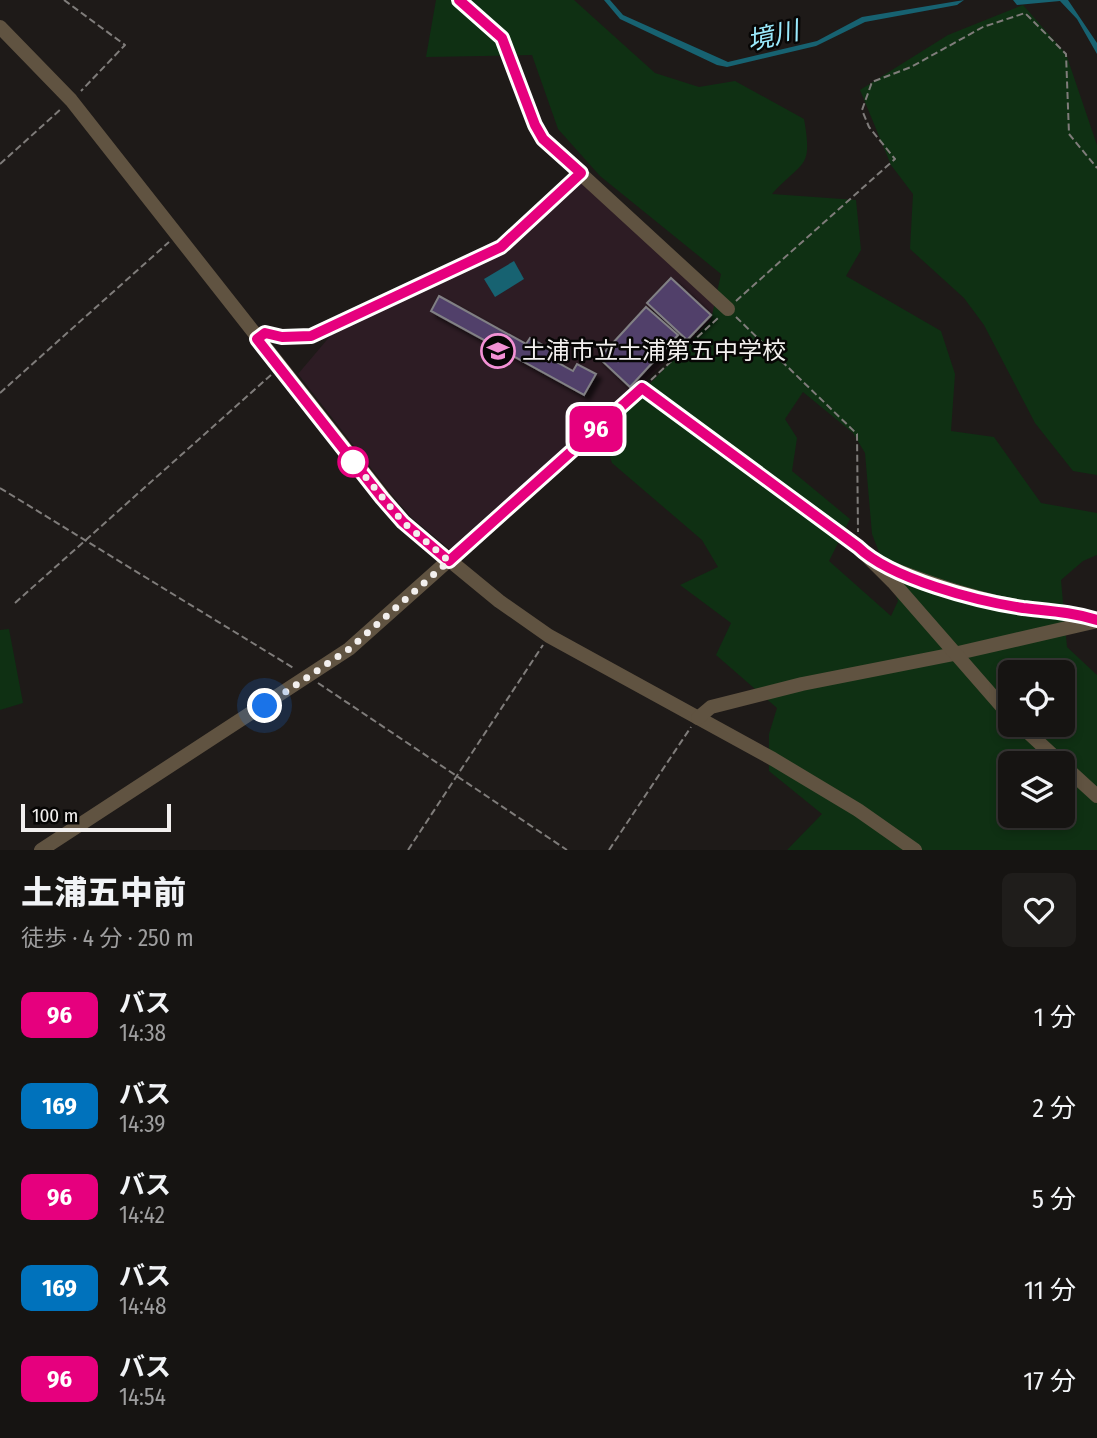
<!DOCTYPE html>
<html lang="ja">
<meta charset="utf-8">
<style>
:root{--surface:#161412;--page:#1f1d1b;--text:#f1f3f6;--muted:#9e9e9f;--line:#353332}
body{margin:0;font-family:"Fira Sans Condensed","Noto Sans JP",sans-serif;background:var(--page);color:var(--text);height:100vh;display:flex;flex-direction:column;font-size:26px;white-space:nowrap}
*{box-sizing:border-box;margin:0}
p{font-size:23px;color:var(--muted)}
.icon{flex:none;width:38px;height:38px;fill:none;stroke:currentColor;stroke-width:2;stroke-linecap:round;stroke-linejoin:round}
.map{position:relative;height:850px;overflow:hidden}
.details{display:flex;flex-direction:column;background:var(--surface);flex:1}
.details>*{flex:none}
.badge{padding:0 14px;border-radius:10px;font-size:24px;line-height:46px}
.tools{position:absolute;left:998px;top:660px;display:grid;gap:14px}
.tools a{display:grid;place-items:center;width:77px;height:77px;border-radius:10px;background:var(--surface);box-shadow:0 4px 10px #0003,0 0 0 2px var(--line);font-size:35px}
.scale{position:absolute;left:21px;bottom:18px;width:150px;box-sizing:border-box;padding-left:7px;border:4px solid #f2efee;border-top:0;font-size:19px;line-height:24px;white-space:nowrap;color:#f2efee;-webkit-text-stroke:5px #070605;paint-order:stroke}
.you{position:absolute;width:35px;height:35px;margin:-18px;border:5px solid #fff;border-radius:50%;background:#1a73e8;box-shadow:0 0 0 10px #1a73e833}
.map>.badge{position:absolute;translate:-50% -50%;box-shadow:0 0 0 4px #fff}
.round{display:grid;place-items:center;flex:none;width:74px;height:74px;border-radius:10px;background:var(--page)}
.head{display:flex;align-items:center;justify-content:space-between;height:119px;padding:0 21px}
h1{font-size:33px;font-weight:800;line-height:52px}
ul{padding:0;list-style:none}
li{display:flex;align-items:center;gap:21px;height:91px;padding:0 21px}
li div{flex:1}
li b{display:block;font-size:26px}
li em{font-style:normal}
li .badge{min-width:77px;font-weight:700;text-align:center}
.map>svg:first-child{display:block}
.education{fill:#2d1c24}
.green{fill:#0f3013;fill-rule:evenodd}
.water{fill:#176271}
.building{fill:#51406b;stroke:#818084;stroke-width:2;filter:url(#shadow)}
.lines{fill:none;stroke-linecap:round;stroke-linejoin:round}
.path{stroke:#7f7c7a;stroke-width:2;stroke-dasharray:7 3.5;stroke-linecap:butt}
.minor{stroke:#605341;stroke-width:14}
.line-casing{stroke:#fff;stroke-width:16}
.line{stroke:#e6007e;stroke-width:10}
.walk{stroke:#f2efee;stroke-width:7;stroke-dasharray:0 12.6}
.stop-dot{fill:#fff;stroke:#e6007e;stroke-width:3.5}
.labels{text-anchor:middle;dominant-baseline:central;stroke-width:5;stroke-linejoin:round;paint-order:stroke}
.poi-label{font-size:24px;fill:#f2efee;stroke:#070605;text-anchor:start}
.water-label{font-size:26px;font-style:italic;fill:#9aeafc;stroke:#070605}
</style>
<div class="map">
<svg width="1097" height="850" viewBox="0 0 1097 850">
<defs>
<filter id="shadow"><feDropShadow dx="5" dy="5" stdDeviation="2" flood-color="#0009"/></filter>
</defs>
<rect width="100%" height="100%" fill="#1e1a18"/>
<polygon class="education" points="581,181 721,308 718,315 454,553 412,518 392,495 298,374 337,328 482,260"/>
<g class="green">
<path d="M 436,0 L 574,0 L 655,73 L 699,87 L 735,81 L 804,119 C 813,170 803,160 772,194 L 856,200 L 861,250 L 846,276 L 941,331 L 955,374 L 951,431 L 994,437 L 1041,503 L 1097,513 L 1097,555 L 1083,561 L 1061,580 L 1067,647 L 1097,675 L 1097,850 L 787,850 L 822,814 L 769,771 L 769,734 L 777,708 L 716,655 L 731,623 L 680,585 L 718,567 L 702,540 L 612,463 L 602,434 L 711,320 L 721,274 L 600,176 L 558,129 L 532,55 L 426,57 ZM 803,392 L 853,433 L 865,453 L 872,534 L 898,601 L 891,616 L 829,561 L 850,519 L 792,471 L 797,438 L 785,419 ZM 1010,672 L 1062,672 L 1062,724 L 1010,724 ZM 1010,763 L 1062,763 L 1062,816 L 1010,816 Z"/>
<polygon points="1023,5 1066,54 1097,145 1097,475 1073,471 1035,423 984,325 964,298 910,249 913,194 891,165 860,90 948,35"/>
<polygon points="9,629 23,703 0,710 0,630"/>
</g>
<g class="water">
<polygon points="604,0 610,0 623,15 728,62 817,41 862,17 964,0 957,5 865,22 816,46 727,67 717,65 620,19"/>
<polygon points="1013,0 1068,0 1097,43 1097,54 1077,19 1060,1 1017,5"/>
<polygon points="514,261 524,279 495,297 484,279"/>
</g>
<g class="building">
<polygon points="671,278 711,315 687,340 647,303"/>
<polygon points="439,296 526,344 530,338 559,354 555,361 573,371 577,364 596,374 584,395 431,311"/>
<polygon points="646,307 678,335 630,387 599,358"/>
</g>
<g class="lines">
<g class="path">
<polyline points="64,0 125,45 81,91"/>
<polyline points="0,164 61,109"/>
<polyline points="736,301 895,159 869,127 862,110 872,82 911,67 983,27 1025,13 1066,54 1069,134 1097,168"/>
<polyline points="736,317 857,434 858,532"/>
<polyline points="651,380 719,317"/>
<polyline points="0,393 169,242"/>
<polyline points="0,488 295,669"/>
<polyline points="15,603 271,375"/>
<polyline points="318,683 567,850"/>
<polyline points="408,850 543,645"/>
<polyline points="609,850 691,727"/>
</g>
<g class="minor">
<polyline points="459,0 502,39 535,125 543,139 728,309"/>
<polyline points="0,27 71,100 403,522 499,601 549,636 773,759 858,810 915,850"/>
<polyline points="257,339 265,333 282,337 311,336 501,247 581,173"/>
<path d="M 880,564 C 926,582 971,598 1021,607 C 1046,612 1071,611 1096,620"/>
<polyline points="698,718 711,707 802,684 954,654 1097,621"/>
<polyline points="1019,724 1061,763"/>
<polyline points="1062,764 1097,796"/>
<polyline points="41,850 349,649 642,388 858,547 893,582 1010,716"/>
</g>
</g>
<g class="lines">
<g class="line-casing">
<path id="line" d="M 459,0 L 502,38 L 535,125 L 543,139 L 581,173 L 501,247 L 311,336 L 282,337 L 265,333 L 257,339 L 382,498 L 403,522 L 449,561 L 642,388 L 858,547 C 891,579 977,601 1023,608 C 1048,611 1072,612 1097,620"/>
</g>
<use href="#line" class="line"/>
<polyline class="walk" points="265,706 349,649 449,561 403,522 353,462"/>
</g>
<defs>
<g id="school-ring" transform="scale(1.75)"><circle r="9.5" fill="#070605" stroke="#f391d5" stroke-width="1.5"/><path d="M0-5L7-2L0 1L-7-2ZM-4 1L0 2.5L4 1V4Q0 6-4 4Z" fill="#f391d5"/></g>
</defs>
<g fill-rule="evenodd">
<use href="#school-ring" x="498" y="351"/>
</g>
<circle class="stop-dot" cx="353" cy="462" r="14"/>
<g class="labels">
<g class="poi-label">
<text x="522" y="351">土浦市立土浦第五中学校</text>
</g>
<g class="water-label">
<text transform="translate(773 36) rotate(-13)">境川</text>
</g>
</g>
</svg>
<div class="tools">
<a><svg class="icon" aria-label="locate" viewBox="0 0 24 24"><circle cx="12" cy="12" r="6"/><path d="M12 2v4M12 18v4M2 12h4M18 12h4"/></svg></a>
<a><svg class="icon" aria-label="layers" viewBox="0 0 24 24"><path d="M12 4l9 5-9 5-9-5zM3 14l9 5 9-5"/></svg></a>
</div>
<div class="scale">100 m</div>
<div class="you" style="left:265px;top:706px"></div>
<b class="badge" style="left:596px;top:429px;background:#e6007e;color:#fff">96</b>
</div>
<section class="details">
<div class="head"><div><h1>土浦五中前</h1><p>徒歩 · 4 分 · 250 m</p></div><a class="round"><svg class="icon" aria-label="heart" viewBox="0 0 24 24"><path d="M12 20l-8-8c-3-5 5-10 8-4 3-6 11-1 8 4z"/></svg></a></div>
<ul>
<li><span class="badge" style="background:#e6007e;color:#fff">96</span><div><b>バス</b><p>14:38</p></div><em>1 分</em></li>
<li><span class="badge" style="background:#0072bc;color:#fff">169</span><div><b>バス</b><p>14:39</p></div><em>2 分</em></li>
<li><span class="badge" style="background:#e6007e;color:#fff">96</span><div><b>バス</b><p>14:42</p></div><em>5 分</em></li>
<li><span class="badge" style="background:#0072bc;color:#fff">169</span><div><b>バス</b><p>14:48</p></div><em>11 分</em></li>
<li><span class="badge" style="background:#e6007e;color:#fff">96</span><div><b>バス</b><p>14:54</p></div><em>17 分</em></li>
</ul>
</section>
